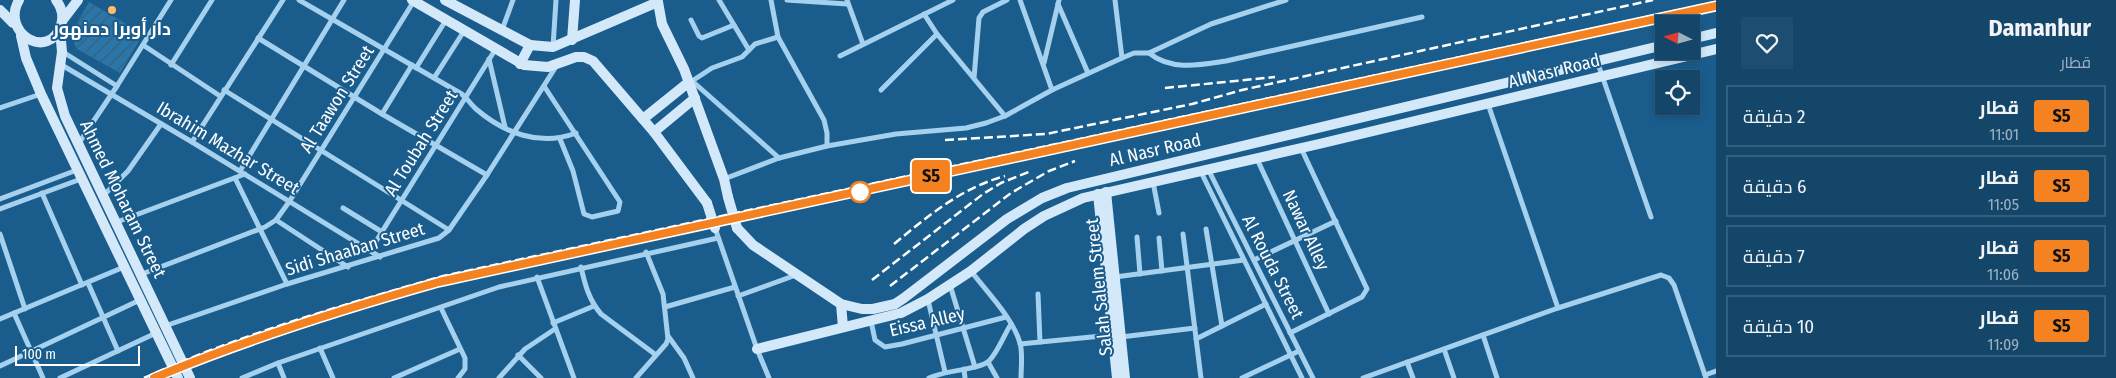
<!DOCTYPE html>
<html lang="ar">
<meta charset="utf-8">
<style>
:root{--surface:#14466a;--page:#1d4d70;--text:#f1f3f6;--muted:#9db1c1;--line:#335e7e}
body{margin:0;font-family:"Fira Sans Condensed",Cairo,sans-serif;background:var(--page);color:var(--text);direction:rtl;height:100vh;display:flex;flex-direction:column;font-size:19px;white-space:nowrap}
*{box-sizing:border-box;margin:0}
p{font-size:16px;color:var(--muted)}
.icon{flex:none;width:28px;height:28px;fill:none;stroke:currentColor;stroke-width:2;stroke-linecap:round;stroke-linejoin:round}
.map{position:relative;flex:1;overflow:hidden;direction:ltr}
.drawer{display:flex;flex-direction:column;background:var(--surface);width:400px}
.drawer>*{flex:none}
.badge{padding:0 10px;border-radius:4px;font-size:18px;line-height:32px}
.needle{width:32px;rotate:276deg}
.buttons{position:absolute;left:1655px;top:15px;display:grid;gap:10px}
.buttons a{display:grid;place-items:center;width:45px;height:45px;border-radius:0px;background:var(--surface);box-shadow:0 2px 8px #0003,0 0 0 1px var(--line);font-size:25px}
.scale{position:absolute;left:15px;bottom:12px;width:125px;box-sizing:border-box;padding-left:5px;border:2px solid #fff;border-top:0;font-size:14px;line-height:18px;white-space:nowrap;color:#fff;-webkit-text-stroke:4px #1a5d8d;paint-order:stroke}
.map>.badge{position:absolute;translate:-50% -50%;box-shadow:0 0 0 2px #fff}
.round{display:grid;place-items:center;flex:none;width:52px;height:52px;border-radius:0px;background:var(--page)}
.headline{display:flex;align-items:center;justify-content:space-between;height:85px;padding:0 25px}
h1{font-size:24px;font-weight:700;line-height:38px}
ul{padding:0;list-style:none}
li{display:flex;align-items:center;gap:15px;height:62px;margin:0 10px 8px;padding:0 15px;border:2px solid var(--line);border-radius:0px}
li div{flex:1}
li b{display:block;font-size:19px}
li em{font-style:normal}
li .badge{min-width:55px;font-weight:700;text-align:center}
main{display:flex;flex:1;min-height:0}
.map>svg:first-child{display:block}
.garden{fill:url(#garden-furrows)}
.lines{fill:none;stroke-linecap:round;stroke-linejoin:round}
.minor{stroke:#a6d1ee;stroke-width:5}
.secondary{stroke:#d3e9fa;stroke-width:10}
.rail{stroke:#fff;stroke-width:2.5;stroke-dasharray:9 4;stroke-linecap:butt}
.secondary-bridge{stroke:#d3e9fa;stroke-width:10}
.line-casing{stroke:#fff;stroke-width:11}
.line{stroke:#f58220;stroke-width:8}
.poi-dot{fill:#ffbc63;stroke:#1a5d8d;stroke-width:2}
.stop-dot{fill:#fff;stroke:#f58220;stroke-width:2.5}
.labels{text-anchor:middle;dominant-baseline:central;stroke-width:4;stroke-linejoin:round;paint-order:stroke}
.poi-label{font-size:18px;font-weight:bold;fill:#fff;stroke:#1a5d8d}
.street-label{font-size:18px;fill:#fff;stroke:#1a5d8d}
</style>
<main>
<section class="drawer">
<div class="headline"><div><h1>Damanhur</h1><p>قطار</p></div><a class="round"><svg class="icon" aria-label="heart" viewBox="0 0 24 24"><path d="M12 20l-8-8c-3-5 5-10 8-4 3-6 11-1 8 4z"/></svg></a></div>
<ul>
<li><span class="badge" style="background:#f58220;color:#111">S5</span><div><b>قطار</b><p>11:01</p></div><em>2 دقيقة</em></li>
<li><span class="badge" style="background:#f58220;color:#111">S5</span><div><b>قطار</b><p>11:05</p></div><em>6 دقيقة</em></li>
<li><span class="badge" style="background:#f58220;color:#111">S5</span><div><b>قطار</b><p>11:06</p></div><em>7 دقيقة</em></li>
<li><span class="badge" style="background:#f58220;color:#111">S5</span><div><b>قطار</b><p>11:09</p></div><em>10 دقيقة</em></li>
</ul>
</section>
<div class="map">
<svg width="1716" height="378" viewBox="0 0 1716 378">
<defs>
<pattern id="garden-furrows" width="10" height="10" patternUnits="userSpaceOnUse" patternTransform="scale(1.25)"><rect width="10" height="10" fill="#2a76a9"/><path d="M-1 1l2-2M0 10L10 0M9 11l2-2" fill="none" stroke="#3d5f76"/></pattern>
</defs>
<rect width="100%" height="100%" fill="#1a5d8d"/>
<path class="garden" d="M 89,2 L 143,34 L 120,73 L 77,49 C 67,33 82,16 89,2 Z"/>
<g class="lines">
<g class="minor">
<path d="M 299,0 L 460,93 C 467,97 470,104 476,109 C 504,133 540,147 576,133"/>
<polyline points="719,0 749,50"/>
<polyline points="771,0 778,37 824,120 827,133 827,146"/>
<polyline points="787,0 847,4"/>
<polyline points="847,0 863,44"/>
<polyline points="1020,0 1052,90"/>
<polyline points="1115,0 1122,58"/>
<polyline points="1058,4 1088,73"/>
<polyline points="924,14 937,34 1005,116"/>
<polyline points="691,20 699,36 702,38 734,25"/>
<polyline points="502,30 513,0"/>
<polyline points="258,38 382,114 487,175"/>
<polyline points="143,45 220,96"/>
<polyline points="553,47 556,0"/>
<polyline points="63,52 117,86"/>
<path d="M 1149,53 C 1171,71 1200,65 1226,61 L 1422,17"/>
<polyline points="840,56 953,0"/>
<polyline points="489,59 505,127"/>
<polyline points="1597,61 1651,217"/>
<polyline points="1044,63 1059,0"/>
<polyline points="60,64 192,142 380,257"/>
<polyline points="171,65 212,0"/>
<polyline points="416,68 446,20"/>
<polyline points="434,78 464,31"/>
<polyline points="974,78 979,18 983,12 1007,0"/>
<polyline points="691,80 779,158"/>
<polyline points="692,81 712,68 742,57 755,44 778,37"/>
<polyline points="544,86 620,202 618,211 592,217 584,214 573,171 560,139"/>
<polyline points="224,90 449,230"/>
<polyline points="881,90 937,34"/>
<polyline points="1488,104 1558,308"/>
<polyline points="0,108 41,94"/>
<polyline points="382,114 412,65"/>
<polyline points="192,142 283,0"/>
<polyline points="79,143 117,86 171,0"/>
<polyline points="1257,159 1329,314"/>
<polyline points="1208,169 1313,378"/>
<polyline points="240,171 344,0"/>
<polyline points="1201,172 1302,378"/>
<polyline points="235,178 287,284"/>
<polyline points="724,179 779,158 827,146 896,134 966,128 986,123 1005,116 1052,90 1122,58 1134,53 1149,53 1211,24 1286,0"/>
<polyline points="1153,182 1159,213"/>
<polyline points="42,193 82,285"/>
<polyline points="102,197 128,171 161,124"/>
<polyline points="0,199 77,170"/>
<polyline points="343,208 382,232"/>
<polyline points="0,209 81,179"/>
<polyline points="276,220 348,267"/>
<polyline points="117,222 245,174"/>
<polyline points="715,228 757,349 769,378"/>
<polyline points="1206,229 1222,326"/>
<polyline points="0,234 25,309"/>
<polyline points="1183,234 1201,378"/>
<polyline points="1137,237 1140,274"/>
<polyline points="1159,238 1162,271"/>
<polyline points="370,251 495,50"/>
<polyline points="1254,260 1336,221"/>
<path d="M 581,267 C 585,285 589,300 601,314 L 656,355"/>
<path d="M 971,271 C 986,291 1013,318 1020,343 C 1023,354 1021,367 1021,378"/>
<polyline points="142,274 265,227 276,220 289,202 414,1"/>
<polyline points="537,277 574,378"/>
<polyline points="1115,277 1244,260"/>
<polyline points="88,283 118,351"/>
<polyline points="950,285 975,367"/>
<polyline points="1038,294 1040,342"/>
<polyline points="738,296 796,275"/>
<polyline points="928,300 945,372"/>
<polyline points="665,307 735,287"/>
<polyline points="441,308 465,358 465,369 458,378"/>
<polyline points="14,313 43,378"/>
<polyline points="0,319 124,267"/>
<polyline points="871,321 875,340 885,347 902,344 1006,317"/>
<polyline points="553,323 594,306"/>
<polyline points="165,326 287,284 439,238 449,230 487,175 557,65"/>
<polyline points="1290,333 1362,297 1367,289 1301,148"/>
<polyline points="1483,335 1497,378"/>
<polyline points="668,336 684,358 693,378"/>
<polyline points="1121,337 1195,328"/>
<polyline points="1196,339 1266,304"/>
<polyline points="1020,344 1112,335"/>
<polyline points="320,348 333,378"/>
<polyline points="1444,349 1454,378"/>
<polyline points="518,355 541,378"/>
<polyline points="988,362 997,378"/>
<polyline points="1407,362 1413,378"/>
<polyline points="278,363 284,378"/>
<polyline points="0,366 140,300"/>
<polyline points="964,369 965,378"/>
<polyline points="1705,375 1716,371"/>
<polyline points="60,378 156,333"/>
<polyline points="242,378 278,363 499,287 718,238"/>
<polyline points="394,378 460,349"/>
<polyline points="499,378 525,349 555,329"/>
<polyline points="636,378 666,344 668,339 663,294 646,252"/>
<path d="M 929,378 C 945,370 979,370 989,361 C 998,352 1004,335 1011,324"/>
<polyline points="1242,378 1299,351"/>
<polyline points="1363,378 1558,308 1661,275 1669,278 1674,285 1706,378"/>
</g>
<g class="secondary">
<path d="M 19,0 C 0,33 49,62 61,25 C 64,16 62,8 56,0"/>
<polyline points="412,0 524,65 548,67 576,57 584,57 593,61 654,132 707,203"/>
<polyline points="445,0 530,45 553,47 658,2 662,24 684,69 724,179 728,197"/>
<polyline points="0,10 13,23"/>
<polyline points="62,21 78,0"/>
<polyline points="60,29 62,52 57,88 65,116 190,378"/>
<polyline points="21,36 26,58 41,94 178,378"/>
<polyline points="1691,39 1716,33"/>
<polyline points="572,40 575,0"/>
<polyline points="520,64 530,45"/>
<polyline points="643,119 689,82"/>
<polyline points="654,132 695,98"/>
<polyline points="1106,192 1125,378"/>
<polyline points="1098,194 1117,378"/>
<polyline points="737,228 753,245 841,304 862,309 873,309 895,304 904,298 1007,219 1042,198 1067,188 1664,45"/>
<polyline points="841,304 843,327"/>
<polyline points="757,349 901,313 928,299 971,271 1024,229 1044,216 1083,198 1319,144 1716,49"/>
</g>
<g class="rail">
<polyline points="1165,88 1275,77"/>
<polyline points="945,140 1046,134 1192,104 1242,90 1653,0"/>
<path d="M 894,244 C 928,216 961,188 1005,176"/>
<polyline points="872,280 983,194 1001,183 1031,171"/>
<polyline points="890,286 1011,193 1049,171 1075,161"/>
<path d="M 144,378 C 238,335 343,305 443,276 L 1716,2"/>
</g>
<g class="secondary-bridge">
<polyline points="728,197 737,228"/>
<polyline points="707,203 715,228"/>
</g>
</g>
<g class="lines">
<g class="line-casing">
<path id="line" d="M 154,378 C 247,339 343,309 439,282 L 1716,6"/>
</g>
<use href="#line" class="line"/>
</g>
<circle class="poi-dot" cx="112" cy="10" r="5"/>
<circle class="stop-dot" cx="860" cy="192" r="10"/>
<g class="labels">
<g class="poi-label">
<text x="112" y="29">دار أوبرا دمنهور</text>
</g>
<g class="street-label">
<text transform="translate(1554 71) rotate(-14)">Al Nasr Road</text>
<text transform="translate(337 99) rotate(-58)">Al Taawon Street</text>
<text transform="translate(421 143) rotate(-58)">Al Toubah Street</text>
<text transform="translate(228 148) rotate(31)">Ibrahim Mazhar Street</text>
<text transform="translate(1155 150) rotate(-13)">Al Nasr Road</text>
<text transform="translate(123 199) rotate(64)">Ahmed Moharam Street</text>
<text transform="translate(1306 230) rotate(65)">Nawar Alley</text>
<text transform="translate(355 249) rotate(-17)">Sidi Shaaban Street</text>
<text transform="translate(1273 267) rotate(63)">Al Rouda Street</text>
<text transform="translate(1099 287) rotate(-96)">Salah Salem Street</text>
<text transform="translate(927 322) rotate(-13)">Eissa Alley</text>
</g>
</g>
</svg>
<div class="buttons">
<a><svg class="needle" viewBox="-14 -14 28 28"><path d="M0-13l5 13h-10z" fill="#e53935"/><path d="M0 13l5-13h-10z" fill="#9db1c1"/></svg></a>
<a><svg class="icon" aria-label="locate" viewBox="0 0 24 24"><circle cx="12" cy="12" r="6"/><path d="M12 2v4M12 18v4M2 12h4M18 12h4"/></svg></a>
</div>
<div class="scale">100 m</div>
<b class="badge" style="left:931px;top:176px;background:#f58220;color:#111">S5</b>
</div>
</main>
